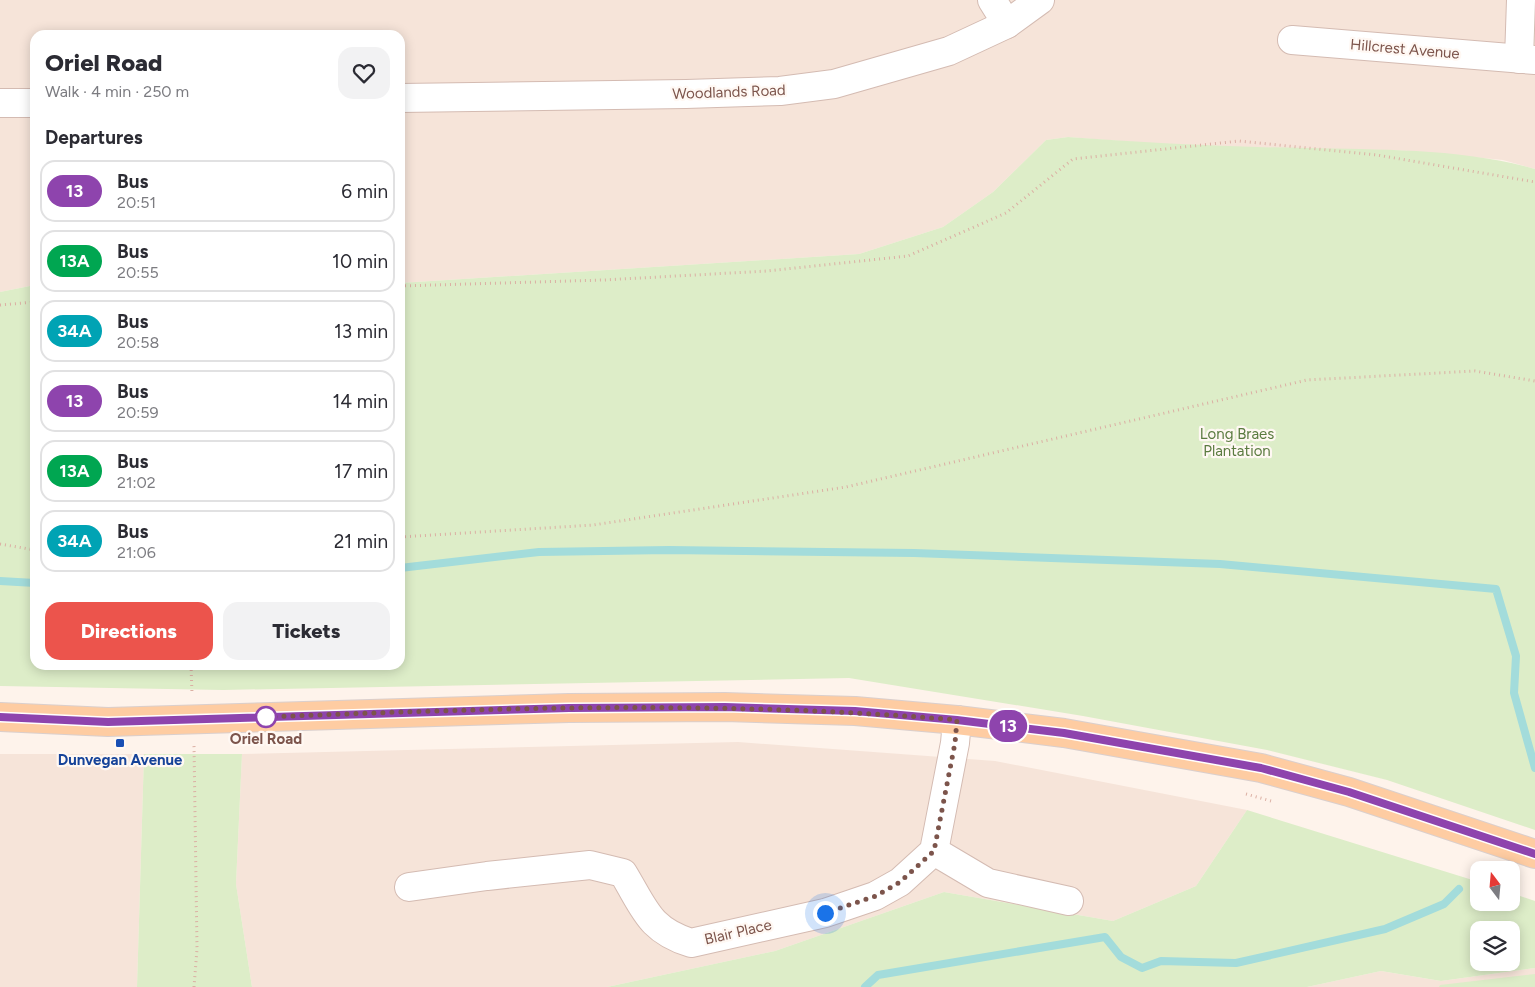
<!DOCTYPE html>
<meta charset="utf-8">
<style>
:root{--surface:#fff;--page:#f2f2f3;--text:#2b2b33;--muted:#7c7c81;--line:#e1e1e2;--accent:#ec544c}
body{margin:0;font-family:Figtree,sans-serif;background:var(--page);color:var(--text);height:100vh;display:flex;flex-direction:column;font-size:19px;white-space:nowrap}
*{box-sizing:border-box;margin:0}
p{font-size:16px;color:var(--muted)}
.icon{flex:none;width:28px;height:28px;fill:none;stroke:currentColor;stroke-width:2;stroke-linecap:round;stroke-linejoin:round}
.map{position:relative;flex:1;overflow:hidden}
.details{position:absolute;left:30px;top:30px;width:375px;height:640px;display:flex;flex-direction:column;background:var(--surface);border-radius:15px;box-shadow:0 2px 12px #0003}
.details>*{flex:none}
.badge{padding:0 10px;border-radius:16px;font-size:18px;line-height:32px}
.needle{width:32px;rotate:344deg}
.tools{position:absolute;left:1470px;top:861px;display:grid;gap:10px}
.tools a{display:grid;place-items:center;width:50px;height:50px;border-radius:10px;background:var(--surface);box-shadow:0 2px 12px #0003;font-size:25px}
.you{position:absolute;width:25px;height:25px;margin:-12px;border:4px solid #fff;border-radius:50%;background:#1a73e8;box-shadow:0 0 0 8px #1a73e833}
.map>.badge{position:absolute;translate:-50% -50%;box-shadow:0 0 0 2px #fff}
h2{padding:0 15px;font-size:19px;line-height:45px}
.round{display:grid;place-items:center;flex:none;width:52px;height:52px;border-radius:15px;background:var(--page)}
.headline{display:flex;align-items:center;justify-content:space-between;height:85px;padding:0 15px}
h1{font-size:24px;font-weight:800;line-height:38px}
.action{display:flex;gap:10px;margin-top:auto;padding:10px 15px}
.action a{flex:1;height:58px;border-radius:15px;background:var(--accent);color:#fff;font-size:20px;font-weight:800;line-height:58px;text-align:center}
.action a+a{background:var(--page);color:var(--text)}
ul{padding:0;list-style:none}
li{display:flex;align-items:center;gap:15px;height:62px;margin:0 10px 8px;padding:0 5px;border:2px solid var(--line);border-radius:15px}
li div{flex:1}
li b{display:block;font-size:19px}
li em{font-style:normal}
li .badge{min-width:55px;font-weight:700;text-align:center}
.map>svg:first-child{display:block}
.residential{fill:#f6e4d9}
.green{fill:#ddedc8;fill-rule:evenodd}
.lines{fill:none;stroke-linecap:round;stroke-linejoin:round}
.stream{stroke:#a3dcdb;stroke-width:8}
.minor-casing{stroke:#d4bbb2;stroke-width:30}
.primary-casing{stroke:#dacfcd;stroke-width:30}
.path{stroke:#dbafa3;stroke-width:3;stroke-dasharray:1 4;stroke-linecap:butt}
.minor{stroke:#fff;stroke-width:28}
.primary{stroke:#fecca2;stroke-width:28}
.line-casing{stroke:#fff;stroke-width:11}
.line{stroke:#8e44ad;stroke-width:8}
.walk{stroke:#7c544b;stroke-width:5;stroke-dasharray:0 9}
.stop-dot{fill:#fff;stroke:#8e44ad;stroke-width:2.5}
.transit-dot{fill:#1a4fb4;stroke:#fff8f3;stroke-width:2}
.labels{text-anchor:middle;dominant-baseline:central;stroke-width:4.5;stroke-linejoin:round;paint-order:stroke}
.street-label{font-size:15px;fill:#7c544b;stroke:#fff8f3}
.park-label{font-size:15px;fill:#5b7b40;stroke:#fff8f3}
.stop-label{font-size:15px;font-weight:bold;fill:#7c544b;stroke:#fff8f3}
.transit-label{font-size:15px;font-weight:bold;fill:#164399;stroke:#fff8f3}
</style>
<div class="map">
<svg width="1535" height="987" viewBox="0 0 1535 987">
<rect width="100%" height="100%" fill="#fef3eb"/>
<g class="residential">
<polygon points="0,0 1535,0 1535,169 1503,160 1412,151 1184,146 1068,137 1046,140 993,192 943,227 859,254 400,283 400,35 35,35 35,285 0,292"/>
<polygon points="738,742 995,761 1247,810 1196,886 1113,921 944,892 775,951 607,987 252,987 236,884 242,754"/>
<polygon points="0,754 144,754 137,987 0,987"/>
<polygon points="1535,968 1535,987 1307,987 1381,971 1441,981"/>
</g>
<g class="green">
<path d="M 1068,137 C 1147,143 1226,147 1306,148 C 1382,150 1461,148 1535,169 L 1535,830 L 1387,780 L 1267,750 L 1083,716 L 849,678 L 223,690 L 0,686 L 0,292 L 35,285 L 35,665 L 400,665 L 400,283 L 859,254 L 943,227 L 993,192 L 1046,140 Z"/>
<polygon points="144,754 242,754 236,884 252,987 137,987"/>
<path d="M 1247,810 L 1479,882 L 1479,902 L 1511,902 L 1511,893 L 1535,901 L 1535,968 L 1441,981 L 1381,971 L 1307,987 L 607,987 L 775,951 L 944,892 L 1113,921 L 1196,886 ZM 1479,930 L 1511,930 L 1511,962 L 1479,962 Z"/>
<polygon points="1535,974 1535,987 1439,987 1440,985"/>
</g>
<g class="lines">
<g class="stream">
<polyline points="400,568 539,552 669,550 914,553 1220,564 1496,589 1516,656 1514,693 1535,768"/>
<polyline points="0,581 35,583"/>
<polyline points="865,987 878,975 1105,937 1121,957 1142,968 1161,961 1236,963 1385,929 1444,904 1459,889"/>
</g>
<g class="minor-casing">
<g id="minor">
<polyline points="992,0 1007,24"/>
<polyline points="1292,40 1535,60"/>
<polyline points="1519,59 1521,0"/>
<polyline points="400,98 686,94 780,91 834,84 949,51 1007,24 1040,0"/>
<polyline points="0,103 35,103"/>
<polyline points="934,851 988,883 1069,901"/>
<path d="M 409,887 L 487,876 L 590,865 L 623,873 C 645,909 649,930 691,943 L 825,913 L 875,896 L 900,882 L 934,851 L 955,743 L 957,720"/>
</g>
</g>
<g class="primary-casing">
<polyline id="primary" points="0,717 108,722 569,708 725,707 855,711 957,720 1064,733 1261,768 1349,792 1535,854"/>
</g>
<g class="path">
<polyline points="400,286 604,280 767,271 908,256 1006,213 1073,159 1239,141 1377,155 1535,182"/>
<polyline points="0,305 35,302"/>
<polyline points="400,537 593,525 846,487 1307,380 1475,371 1535,381"/>
<polyline points="0,544 35,550"/>
<polyline points="191,665 192,694"/>
<polyline points="1246,794 1271,801"/>
<polyline points="194,987 197,949 194,746"/>
</g>
<use href="#minor" class="minor"/>
<use href="#primary" class="primary"/>
</g>
<g class="lines">
<g class="line-casing">
<polyline id="line" points="0,717 108,722 569,708 725,707 855,711 957,720 1064,733 1261,768 1349,792 1535,854"/>
</g>
<use href="#line" class="line"/>
<path class="walk" d="M 266,717 C 496,708 727,700 957,720 L 955,743 L 934,851 L 900,882 L 876,896 L 825,913"/>
</g>
<circle class="stop-dot" cx="266" cy="717" r="10"/>
<rect class="transit-dot" x="115" y="738" width="10" height="10" rx="2.5"/>
<g class="labels">
<g class="street-label">
<text transform="translate(1405 49) rotate(5)">Hillcrest Avenue</text>
<text transform="translate(729 92) rotate(-2)">Woodlands Road</text>
<text transform="translate(738 932) rotate(-13)">Blair Place</text>
</g>
<g class="park-label">
<text x="1237" y="434">Long Braes<tspan x="1237" dy="17">Plantation</tspan></text>
</g>
<g class="stop-label">
<text x="266" y="739">Oriel Road</text>
</g>
<g class="transit-label">
<text x="120" y="760">Dunvegan Avenue</text>
</g>
</g>
</svg>
<div class="tools">
<a><svg class="needle" viewBox="-14 -14 28 28"><path d="M0-13l5 13h-10z" fill="#e53935"/><path d="M0 13l5-13h-10z" fill="#7c7c81"/></svg></a>
<a><svg class="icon" aria-label="layers" viewBox="0 0 24 24"><path d="M12 4l9 5-9 5-9-5zM3 14l9 5 9-5"/></svg></a>
</div>
<div class="you" style="left:825px;top:913px"></div>
<b class="badge" style="left:1008px;top:726px;background:#8e44ad;color:#fff">13</b>
<section class="details">
<div class="headline"><div><h1>Oriel Road</h1><p>Walk · 4 min · 250 m</p></div><a class="round"><svg class="icon" aria-label="heart" viewBox="0 0 24 24"><path d="M12 20l-8-8c-3-5 5-10 8-4 3-6 11-1 8 4z"/></svg></a></div>
<h2>Departures</h2>
<ul>
<li><span class="badge" style="background:#8e44ad;color:#fff">13</span><div><b>Bus</b><p>20:51</p></div><em>6 min</em></li>
<li><span class="badge" style="background:#00a651;color:#fff">13A</span><div><b>Bus</b><p>20:55</p></div><em>10 min</em></li>
<li><span class="badge" style="background:#00a3b4;color:#fff">34A</span><div><b>Bus</b><p>20:58</p></div><em>13 min</em></li>
<li><span class="badge" style="background:#8e44ad;color:#fff">13</span><div><b>Bus</b><p>20:59</p></div><em>14 min</em></li>
<li><span class="badge" style="background:#00a651;color:#fff">13A</span><div><b>Bus</b><p>21:02</p></div><em>17 min</em></li>
<li><span class="badge" style="background:#00a3b4;color:#fff">34A</span><div><b>Bus</b><p>21:06</p></div><em>21 min</em></li>
</ul>
<div class="action"><a>Directions</a><a>Tickets</a></div>
</section>
</div>
